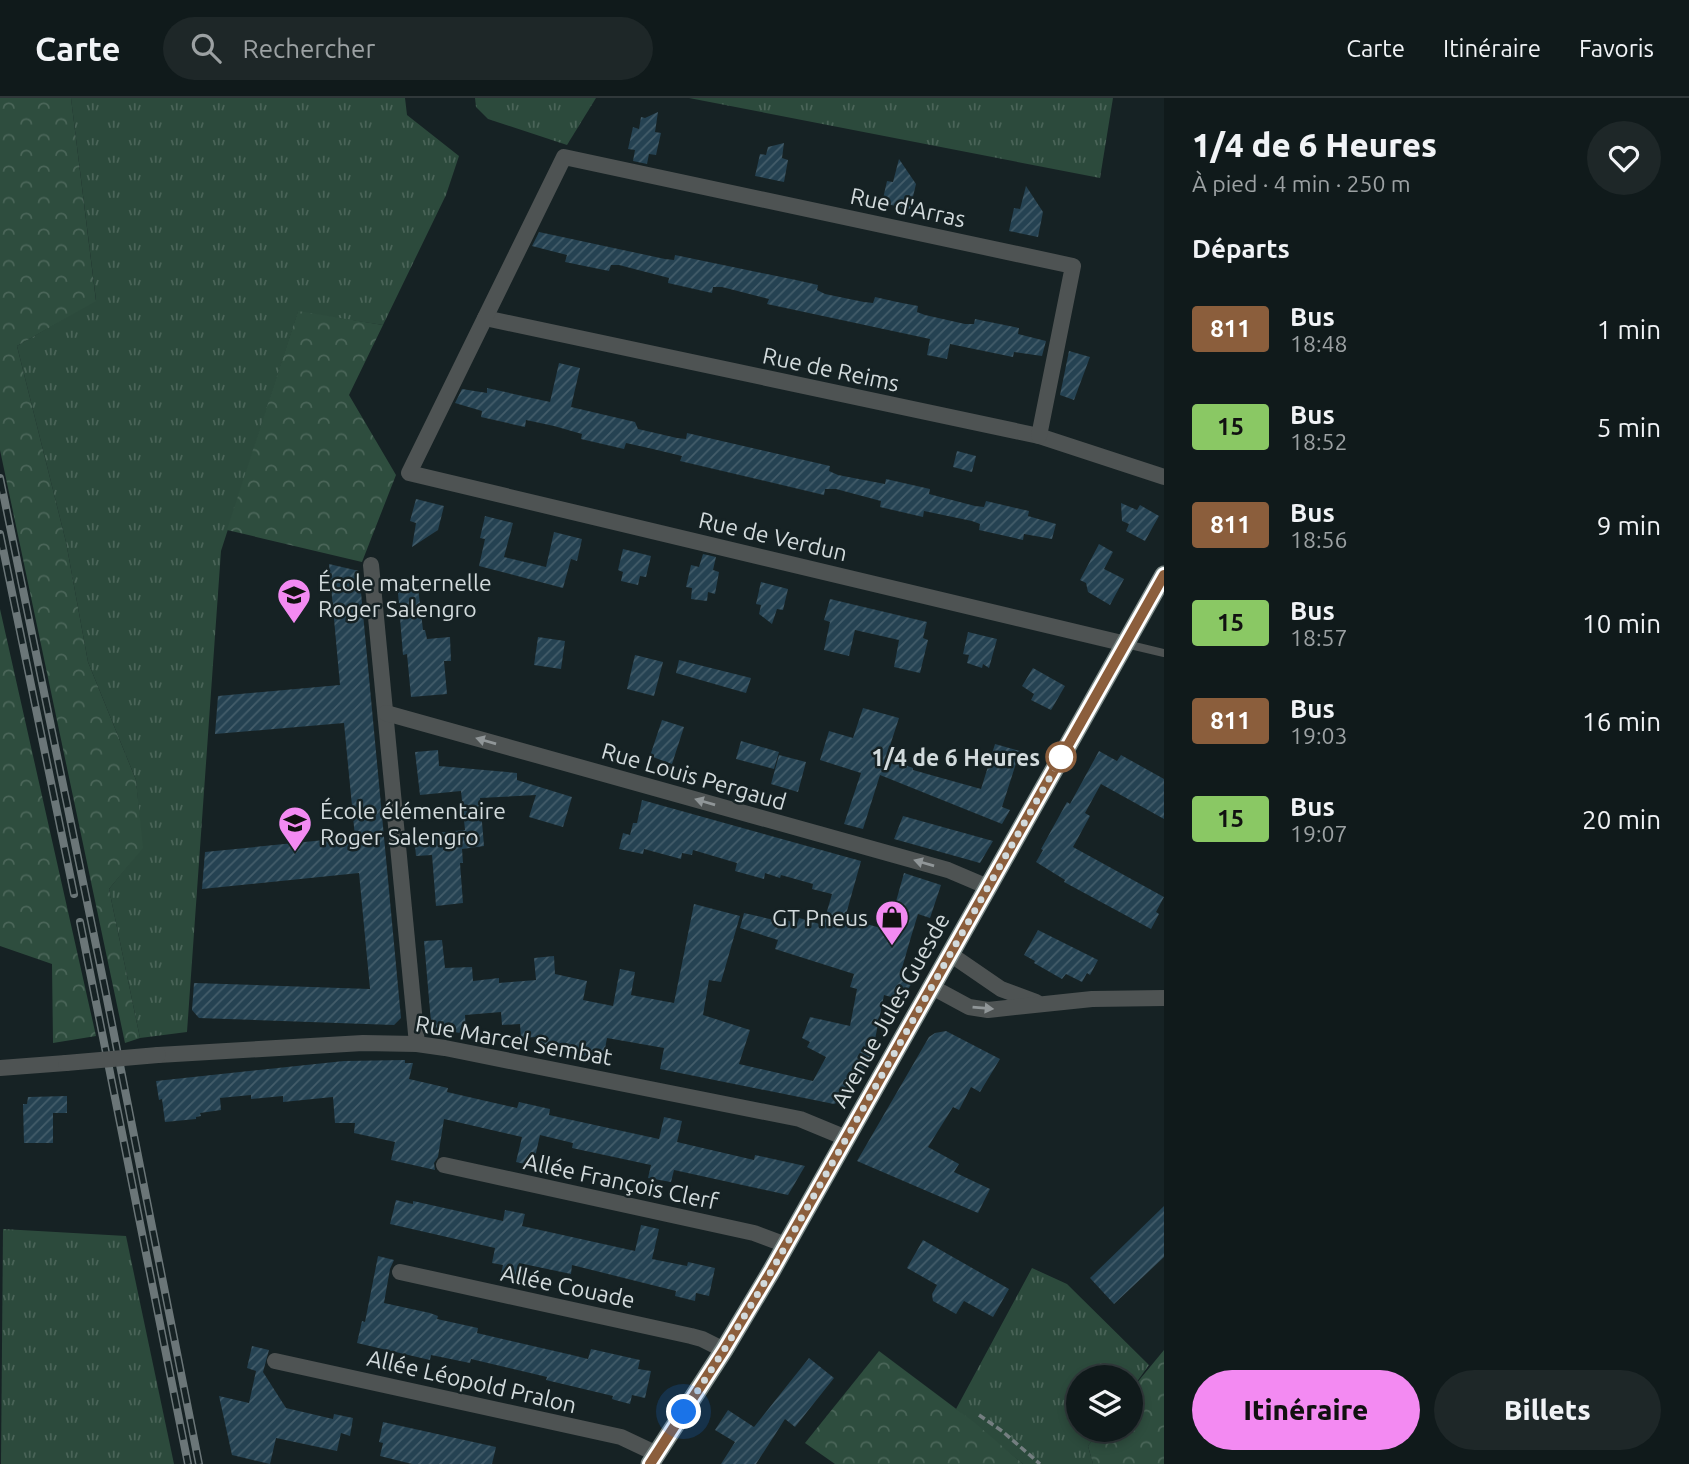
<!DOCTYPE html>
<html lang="fr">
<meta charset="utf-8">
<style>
:root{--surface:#101a1b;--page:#1e2728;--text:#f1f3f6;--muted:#9ca1a3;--line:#30383a;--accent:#f38af2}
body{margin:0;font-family:Ubuntu,sans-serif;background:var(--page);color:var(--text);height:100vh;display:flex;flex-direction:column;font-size:26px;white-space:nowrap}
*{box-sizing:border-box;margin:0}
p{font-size:23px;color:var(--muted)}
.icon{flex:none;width:38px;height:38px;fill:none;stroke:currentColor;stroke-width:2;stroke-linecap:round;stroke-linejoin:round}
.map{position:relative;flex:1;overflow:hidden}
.drawer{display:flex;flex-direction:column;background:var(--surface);width:525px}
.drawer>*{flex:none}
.badge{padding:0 14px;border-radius:5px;font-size:24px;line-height:46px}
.buttons{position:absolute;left:1066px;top:1267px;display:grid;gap:14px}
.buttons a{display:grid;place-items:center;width:77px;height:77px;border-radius:50%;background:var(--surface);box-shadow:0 4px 10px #0003,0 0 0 2px var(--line);font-size:35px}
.you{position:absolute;width:35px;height:35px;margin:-18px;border:5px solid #fff;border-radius:50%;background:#1a73e8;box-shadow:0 0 0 10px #1a73e833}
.map>.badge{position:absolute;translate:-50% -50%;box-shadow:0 0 0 4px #fff}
h2{padding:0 28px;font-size:26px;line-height:63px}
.round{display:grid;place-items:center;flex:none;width:74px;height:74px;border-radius:37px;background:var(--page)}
.head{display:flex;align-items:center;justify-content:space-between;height:119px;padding:0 28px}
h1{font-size:33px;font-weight:800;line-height:52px}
.button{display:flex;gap:14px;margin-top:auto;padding:14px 28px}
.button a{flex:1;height:80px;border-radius:42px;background:var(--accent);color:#111;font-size:28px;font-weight:800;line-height:80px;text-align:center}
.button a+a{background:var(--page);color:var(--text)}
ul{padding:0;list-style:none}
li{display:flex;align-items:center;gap:21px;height:98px;padding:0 28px}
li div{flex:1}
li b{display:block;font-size:26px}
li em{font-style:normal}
li .badge{min-width:77px;font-weight:700;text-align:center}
header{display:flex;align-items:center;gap:42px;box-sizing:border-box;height:98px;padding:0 35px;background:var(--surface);border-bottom:2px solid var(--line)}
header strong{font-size:33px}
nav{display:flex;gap:38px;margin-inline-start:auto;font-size:24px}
.search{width:490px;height:63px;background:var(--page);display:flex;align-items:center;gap:18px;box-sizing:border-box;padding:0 24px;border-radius:38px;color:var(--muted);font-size:26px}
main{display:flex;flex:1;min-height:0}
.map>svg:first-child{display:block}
.grass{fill:url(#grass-tufts)}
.forest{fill:url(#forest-crowns)}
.building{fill:url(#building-hatch)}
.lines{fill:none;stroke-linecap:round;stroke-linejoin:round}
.path{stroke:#747e80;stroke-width:3.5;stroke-dasharray:7 3.5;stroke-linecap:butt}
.service{stroke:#4e5353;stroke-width:8}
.minor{stroke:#4e5353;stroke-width:16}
.primary{stroke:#7a8785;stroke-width:19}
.rail-casing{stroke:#6b7678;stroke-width:8}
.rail{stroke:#162224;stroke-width:5;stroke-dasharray:16;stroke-linecap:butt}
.minor-bridge{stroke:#4e5353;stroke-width:16}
.oneway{fill:#909698}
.line-casing{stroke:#fff;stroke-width:16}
.line{stroke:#8b5e3c;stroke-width:10}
.walk{stroke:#d2dadc;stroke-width:7;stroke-dasharray:0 12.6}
.stop-dot{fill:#fff;stroke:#8b5e3c;stroke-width:3.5}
.labels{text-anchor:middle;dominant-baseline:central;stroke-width:5;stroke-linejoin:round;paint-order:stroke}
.street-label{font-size:23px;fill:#d2dadc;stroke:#162224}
.poi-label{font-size:23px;fill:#d2dadc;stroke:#162224;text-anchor:start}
.stop-label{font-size:23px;font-weight:bold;fill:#d2dadc;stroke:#162224;text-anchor:end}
</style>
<header>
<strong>Carte</strong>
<div class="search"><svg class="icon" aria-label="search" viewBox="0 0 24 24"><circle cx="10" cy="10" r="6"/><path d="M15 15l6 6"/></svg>Rechercher</div>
<nav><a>Carte</a><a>Itinéraire</a><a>Favoris</a></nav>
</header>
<main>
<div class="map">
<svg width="1164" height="1366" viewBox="0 0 1164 1366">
<defs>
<pattern id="grass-tufts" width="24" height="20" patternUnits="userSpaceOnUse" patternTransform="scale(1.75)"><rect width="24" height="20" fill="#2c4a3c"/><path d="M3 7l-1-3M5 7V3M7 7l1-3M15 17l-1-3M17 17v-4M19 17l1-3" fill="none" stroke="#4a6458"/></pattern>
<pattern id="forest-crowns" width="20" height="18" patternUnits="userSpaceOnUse" patternTransform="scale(1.75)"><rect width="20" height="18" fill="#2e4d3e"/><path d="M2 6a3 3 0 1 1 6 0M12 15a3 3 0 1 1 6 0" fill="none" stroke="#4b6659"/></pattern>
<pattern id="building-hatch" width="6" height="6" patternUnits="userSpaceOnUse" patternTransform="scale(1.75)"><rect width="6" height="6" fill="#254252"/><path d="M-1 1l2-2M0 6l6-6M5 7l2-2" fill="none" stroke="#445d6a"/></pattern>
</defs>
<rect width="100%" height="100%" fill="#162224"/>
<g class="grass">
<polygon points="71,0 405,0 407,17 459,58 446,97 383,227 298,214 221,453 187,934 140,940 109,791 142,750 136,682 88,564 66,444 17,248 96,202"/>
<polygon points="475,0 596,0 567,47 488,21 476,9"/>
<polygon points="689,0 1113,0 1100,80"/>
<polygon points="3,1131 126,1138 174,1366 1,1366"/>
<polygon points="1032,1170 1067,1186 1149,1267 1131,1292 1130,1279 1078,1279 1078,1332 1100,1332 1088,1348 1093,1366 1023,1366 956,1311"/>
</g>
<g class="forest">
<polygon points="0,0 71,0 96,203 17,248 66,444 88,564 136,682 143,750 109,791 140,940 125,945 0,352"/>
<polygon points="298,213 383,227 349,297 396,377 362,464 227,432"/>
<polygon points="0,511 96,938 53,945 52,866 0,848"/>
<polygon points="1164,1252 1164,1366 1093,1366 1088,1348 1100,1332 1130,1332 1131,1292"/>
<polygon points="879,1253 975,1325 1023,1366 835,1366 805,1345"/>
</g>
<g class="building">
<polygon points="658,14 655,34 661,35 656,57 649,56 647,66 633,63 635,52 628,51 633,29 639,31 641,19 645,20"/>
<polygon points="784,45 782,60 788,62 784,84 755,78 760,56 766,57 768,49"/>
<polygon points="899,61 916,86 910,111 882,105 887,83 893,84"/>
<polygon points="1026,88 1043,114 1038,139 1009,133 1014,110 1020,111"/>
<polygon points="539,134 665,161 674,162 675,157 796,182 818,187 817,192 825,196 864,204 873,205 875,199 897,204 918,208 917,214 925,217 965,226 974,226 975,221 1019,230 1018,236 1046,243 1042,258 1014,254 1013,259 950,246 947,261 927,257 930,241 767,206 769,201 722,189 713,189 712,195 668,185 669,180 619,167 611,167 609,173 565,164 567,157 532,148"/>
<polygon points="1069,253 1090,259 1074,302 1060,297"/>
<polygon points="559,265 580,270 571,309 635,324 638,331 677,340 686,341 687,335 830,368 829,373 838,377 885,386 886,381 930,391 929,396 975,408 984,409 986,403 1029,413 1028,418 1056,426 1052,441 1024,436 1023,442 979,432 980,426 972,423 924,413 923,419 880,409 881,403 836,391 825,391 824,397 680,363 682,358 653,351 626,345 624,351 581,341 582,336 554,328 526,322 525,329 481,319 482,313 455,305 462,291 487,295 487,290 550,304"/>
<polygon points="957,353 976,358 972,374 953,369"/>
<polygon points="416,401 444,408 438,432 412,449 416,425 410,423"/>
<polygon points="1121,405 1137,412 1140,407 1159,418 1145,443 1126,433 1129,426 1122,423"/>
<polygon points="485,418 513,425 504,459 546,469 554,434 582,441 577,463 571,461 563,490 479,468 485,441 480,440"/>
<polygon points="1099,446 1113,454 1104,471 1124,481 1110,507 1088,494 1086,485 1080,482"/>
<polygon points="623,451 651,458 646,479 640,478 638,487 621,483 623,474 618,472"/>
<polygon points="703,456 716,459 713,472 719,474 715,496 708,494 707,503 691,501 692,490 686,489 691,467 699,469"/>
<polygon points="329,466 359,473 401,920 394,927 199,920 192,912 194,885 370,891 359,775 202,791 205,754 355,739 344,625 215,636 218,598 340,587"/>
<polygon points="397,483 418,489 423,532 425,532 427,541 450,539 451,563 444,563 447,596 411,599 407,556 403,557"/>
<polygon points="761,484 788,491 783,512 777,511 772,526 759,516 761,507 756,506"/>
<polygon points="830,501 927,524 923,540 928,542 920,575 894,569 899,542 855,532 849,558 824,552 830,524 824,522"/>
<polygon points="968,534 997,541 989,570 983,566 982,570 967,565 969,557 963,556"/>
<polygon points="538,539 565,543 561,571 534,567"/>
<polygon points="635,557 663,564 654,598 627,591"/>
<polygon points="679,562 751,580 746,595 676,575"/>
<polygon points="1033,570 1065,588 1051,612 1031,602 1034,596 1022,588"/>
<polygon points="863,610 899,620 886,660 913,670 913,672 981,691 995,646 1020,653 1002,709 1010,712 1002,726 880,677 863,731 844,726 861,675 820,662 829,633 853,640"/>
<polygon points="662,622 684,629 672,666 650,658"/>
<polygon points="741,643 779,654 774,671 736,661"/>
<polygon points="438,652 439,668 517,675 517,682 572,699 563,729 529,719 536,697 480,700 484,748 462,751 463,765 460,765 463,805 436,808 432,757 416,758 414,737 465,732 461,693 420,697 415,654"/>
<polygon points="1099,653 1117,663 1121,657 1164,681 1164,721 1101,686 1085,715 1090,718 1073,749 1164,799 1156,814 1159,816 1151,831 1064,784 1065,782 1036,764 1043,752 1041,751 1067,704 1070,706"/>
<polygon points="779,657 806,664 798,694 771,686"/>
<polygon points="642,702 861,763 845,820 888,832 904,775 941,787 930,820 918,816 911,839 900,877 914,881 902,902 884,897 872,956 846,1000 834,1006 660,971 664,950 607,940 603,961 545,950 536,939 521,940 520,926 502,927 501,914 465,917 466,936 437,931 431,924 424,843 442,842 445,870 472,869 473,883 499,880 499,885 536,882 534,860 554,858 555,876 587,883 583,902 613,908 620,871 635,874 631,897 674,905 694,806 740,818 721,884 709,882 703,917 750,932 739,966 813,983 826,959 807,949 810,944 802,940 810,919 850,928 857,891 850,889 854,876 775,851 778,842 740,830 744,815 783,824 784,821 797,826 799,820 823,827 832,796 812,791 813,786 781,777 780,780 765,775 764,781 735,773 737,765 693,752 692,757 682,755 681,761 644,751 643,756 619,751 623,735 630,737 633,725 637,725"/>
<polygon points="903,718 993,743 980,765 955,758 894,741"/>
<polygon points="1038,832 1098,862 1090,877 1087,875 1082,884 1066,876 1062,881 1034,865 1035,863 1024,857"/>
<polygon points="946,933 1000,961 980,994 971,989 959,1012 953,1009 928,1049 959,1066 954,1074 990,1091 978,1115 857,1063 929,939 935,935"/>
<polygon points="405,962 405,965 413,965 409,981 448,990 447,994 517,1010 519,1004 550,1011 549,1017 659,1041 664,1019 682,1023 677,1044 754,1062 755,1057 805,1068 788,1097 674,1072 671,1084 648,1080 651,1067 572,1050 573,1045 540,1037 533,1068 516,1064 522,1039 444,1021 438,1059 434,1065 435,1072 391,1062 395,1044 354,1035 355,1025 335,1025 333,999 283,1004 283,998 251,1001 251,997 220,1000 221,1012 200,1015 201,1018 196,1019 196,1021 165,1024 162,1001 159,1002 156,983 344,963"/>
<polygon points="67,998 67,1015 53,1015 53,1045 24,1045 23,1006 27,1006 28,999"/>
<polygon points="396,1102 413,1106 413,1103 503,1123 505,1112 525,1116 522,1128 635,1153 641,1127 659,1131 652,1161 687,1168 688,1164 715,1170 709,1198 696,1195 695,1203 675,1198 676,1193 572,1167 571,1176 519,1165 515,1183 500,1180 503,1167 492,1165 495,1150 390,1126"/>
<polygon points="1164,1108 1164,1159 1114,1206 1090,1180"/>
<polygon points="923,1142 1009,1191 993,1219 964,1203 956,1216 933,1203 932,1196 937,1187 907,1170"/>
<polygon points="378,1158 394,1162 390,1171 384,1205 430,1215 438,1218 437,1221 478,1230 477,1235 572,1257 588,1261 591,1251 640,1262 638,1271 651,1273 645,1300 632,1297 630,1306 615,1302 612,1301 613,1298 546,1282 547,1279 471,1261 470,1265 431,1257 430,1262 357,1245 362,1223 365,1224"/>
<polygon points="252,1248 269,1252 263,1274 286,1310 333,1321 334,1316 353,1320 350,1338 341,1335 337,1353 276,1340 270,1366 232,1357 219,1298 249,1305 256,1273 247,1270"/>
<polygon points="809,1260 834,1280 795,1329 785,1321 756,1366 721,1366 735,1344 715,1332 728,1312 754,1329"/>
<polygon points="383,1324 496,1349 492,1366 412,1366 380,1358 383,1345 379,1344"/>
</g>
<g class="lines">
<polyline class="path" points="979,1317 1002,1333 1040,1366"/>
<polyline class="service" points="1126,546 1164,555"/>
<g class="minor">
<polyline points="485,220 1039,338 1164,379"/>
<polyline points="1039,338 1073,168 564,59 409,375 1126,546"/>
<polyline points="371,467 417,946"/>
<polyline points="386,615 948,772 988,789"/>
<polyline points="950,856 1001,891 1036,904"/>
<polyline points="932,889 969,909 988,912 1092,901 1164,900"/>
<polyline points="158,957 363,945 417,946 445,950 800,1021 846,1040"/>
<polyline points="0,970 66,965"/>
<polyline points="444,1067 754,1135 786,1147"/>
<polyline points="400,1174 691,1238 702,1241 724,1252"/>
<polyline points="275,1263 621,1339 657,1356"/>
</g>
<polyline class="primary" points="650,1366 724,1252 772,1172 1164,477"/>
<g class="rail-casing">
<g id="rail">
<polyline points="0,380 105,891 199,1366"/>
<polyline points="0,436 74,796"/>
<polyline points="80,824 188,1366"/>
</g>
</g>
<use href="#rail" class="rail"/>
<polyline class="minor-bridge" points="66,965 158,957"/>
</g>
<defs><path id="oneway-solid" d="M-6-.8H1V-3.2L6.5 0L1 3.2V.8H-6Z" transform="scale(1.75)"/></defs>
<g class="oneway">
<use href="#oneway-solid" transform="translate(486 643) rotate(-164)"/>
<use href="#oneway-solid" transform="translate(705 704) rotate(-164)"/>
<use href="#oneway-solid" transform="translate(924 765) rotate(-164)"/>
<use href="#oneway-solid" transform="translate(983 910) rotate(5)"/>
</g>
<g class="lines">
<g class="line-casing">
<polyline id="line" points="650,1366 724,1252 772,1172 1164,477"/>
</g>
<use href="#line" class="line"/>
<polyline class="walk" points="684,1314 724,1252 772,1172 1062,658 1061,659"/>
</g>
<defs>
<g id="school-pin" transform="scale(1.75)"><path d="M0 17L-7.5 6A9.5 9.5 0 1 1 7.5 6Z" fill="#f38af2" stroke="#162224"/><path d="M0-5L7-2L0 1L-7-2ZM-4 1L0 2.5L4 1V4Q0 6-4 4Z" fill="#111"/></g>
<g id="shop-pin" transform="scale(1.75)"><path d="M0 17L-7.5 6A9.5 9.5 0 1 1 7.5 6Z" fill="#f38af2" stroke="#162224"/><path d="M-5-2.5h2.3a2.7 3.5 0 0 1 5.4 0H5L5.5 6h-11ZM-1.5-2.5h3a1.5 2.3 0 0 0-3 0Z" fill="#111"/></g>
</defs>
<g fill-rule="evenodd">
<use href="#school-pin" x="294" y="497"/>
<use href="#school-pin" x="295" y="725"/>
<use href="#shop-pin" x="892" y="819"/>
</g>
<circle class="stop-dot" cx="1061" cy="659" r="14"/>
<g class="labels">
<g class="street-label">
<text transform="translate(908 109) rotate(12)">Rue d'Arras</text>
<text transform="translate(831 271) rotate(12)">Rue de Reims</text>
<text transform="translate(773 438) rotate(13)">Rue de Verdun</text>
<text transform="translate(694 678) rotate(16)">Rue Louis Pergaud</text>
<text transform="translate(890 912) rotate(-61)">Avenue Jules Guesde</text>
<text transform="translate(514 942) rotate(10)">Rue Marcel Sembat</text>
<text transform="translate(621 1083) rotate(12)">Allée François Clerf</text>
<text transform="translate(568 1188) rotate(12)">Allée Couade</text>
<text transform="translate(472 1283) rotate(13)">Allée Léopold Pralon</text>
</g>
<g class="poi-label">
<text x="318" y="484">École maternelle<tspan x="318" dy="26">Roger Salengro</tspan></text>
<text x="320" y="712">École élémentaire<tspan x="320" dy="26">Roger Salengro</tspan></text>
<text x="868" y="819" text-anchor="end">GT Pneus</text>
</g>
<g class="stop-label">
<text x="1040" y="659">1/4 de 6 Heures</text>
</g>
</g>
</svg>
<div class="buttons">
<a><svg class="icon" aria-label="layers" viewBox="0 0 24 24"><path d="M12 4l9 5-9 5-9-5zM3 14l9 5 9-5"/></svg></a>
</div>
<div class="you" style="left:684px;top:1314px"></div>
</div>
<section class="drawer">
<div class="head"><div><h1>1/4 de 6 Heures</h1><p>À pied · 4 min · 250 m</p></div><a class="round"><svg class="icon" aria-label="heart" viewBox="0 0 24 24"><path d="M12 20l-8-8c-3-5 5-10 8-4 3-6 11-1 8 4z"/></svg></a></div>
<h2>Départs</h2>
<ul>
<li><span class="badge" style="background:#8b5e3c;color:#fff">811</span><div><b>Bus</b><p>18:48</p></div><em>1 min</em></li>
<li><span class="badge" style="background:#8ac864;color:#111">15</span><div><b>Bus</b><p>18:52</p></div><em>5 min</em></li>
<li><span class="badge" style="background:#8b5e3c;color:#fff">811</span><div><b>Bus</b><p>18:56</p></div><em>9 min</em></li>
<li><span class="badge" style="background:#8ac864;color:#111">15</span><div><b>Bus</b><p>18:57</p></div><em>10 min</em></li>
<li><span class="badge" style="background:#8b5e3c;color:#fff">811</span><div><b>Bus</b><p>19:03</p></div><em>16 min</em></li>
<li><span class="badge" style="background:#8ac864;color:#111">15</span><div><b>Bus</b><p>19:07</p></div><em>20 min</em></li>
</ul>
<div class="button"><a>Itinéraire</a><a>Billets</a></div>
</section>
</main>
